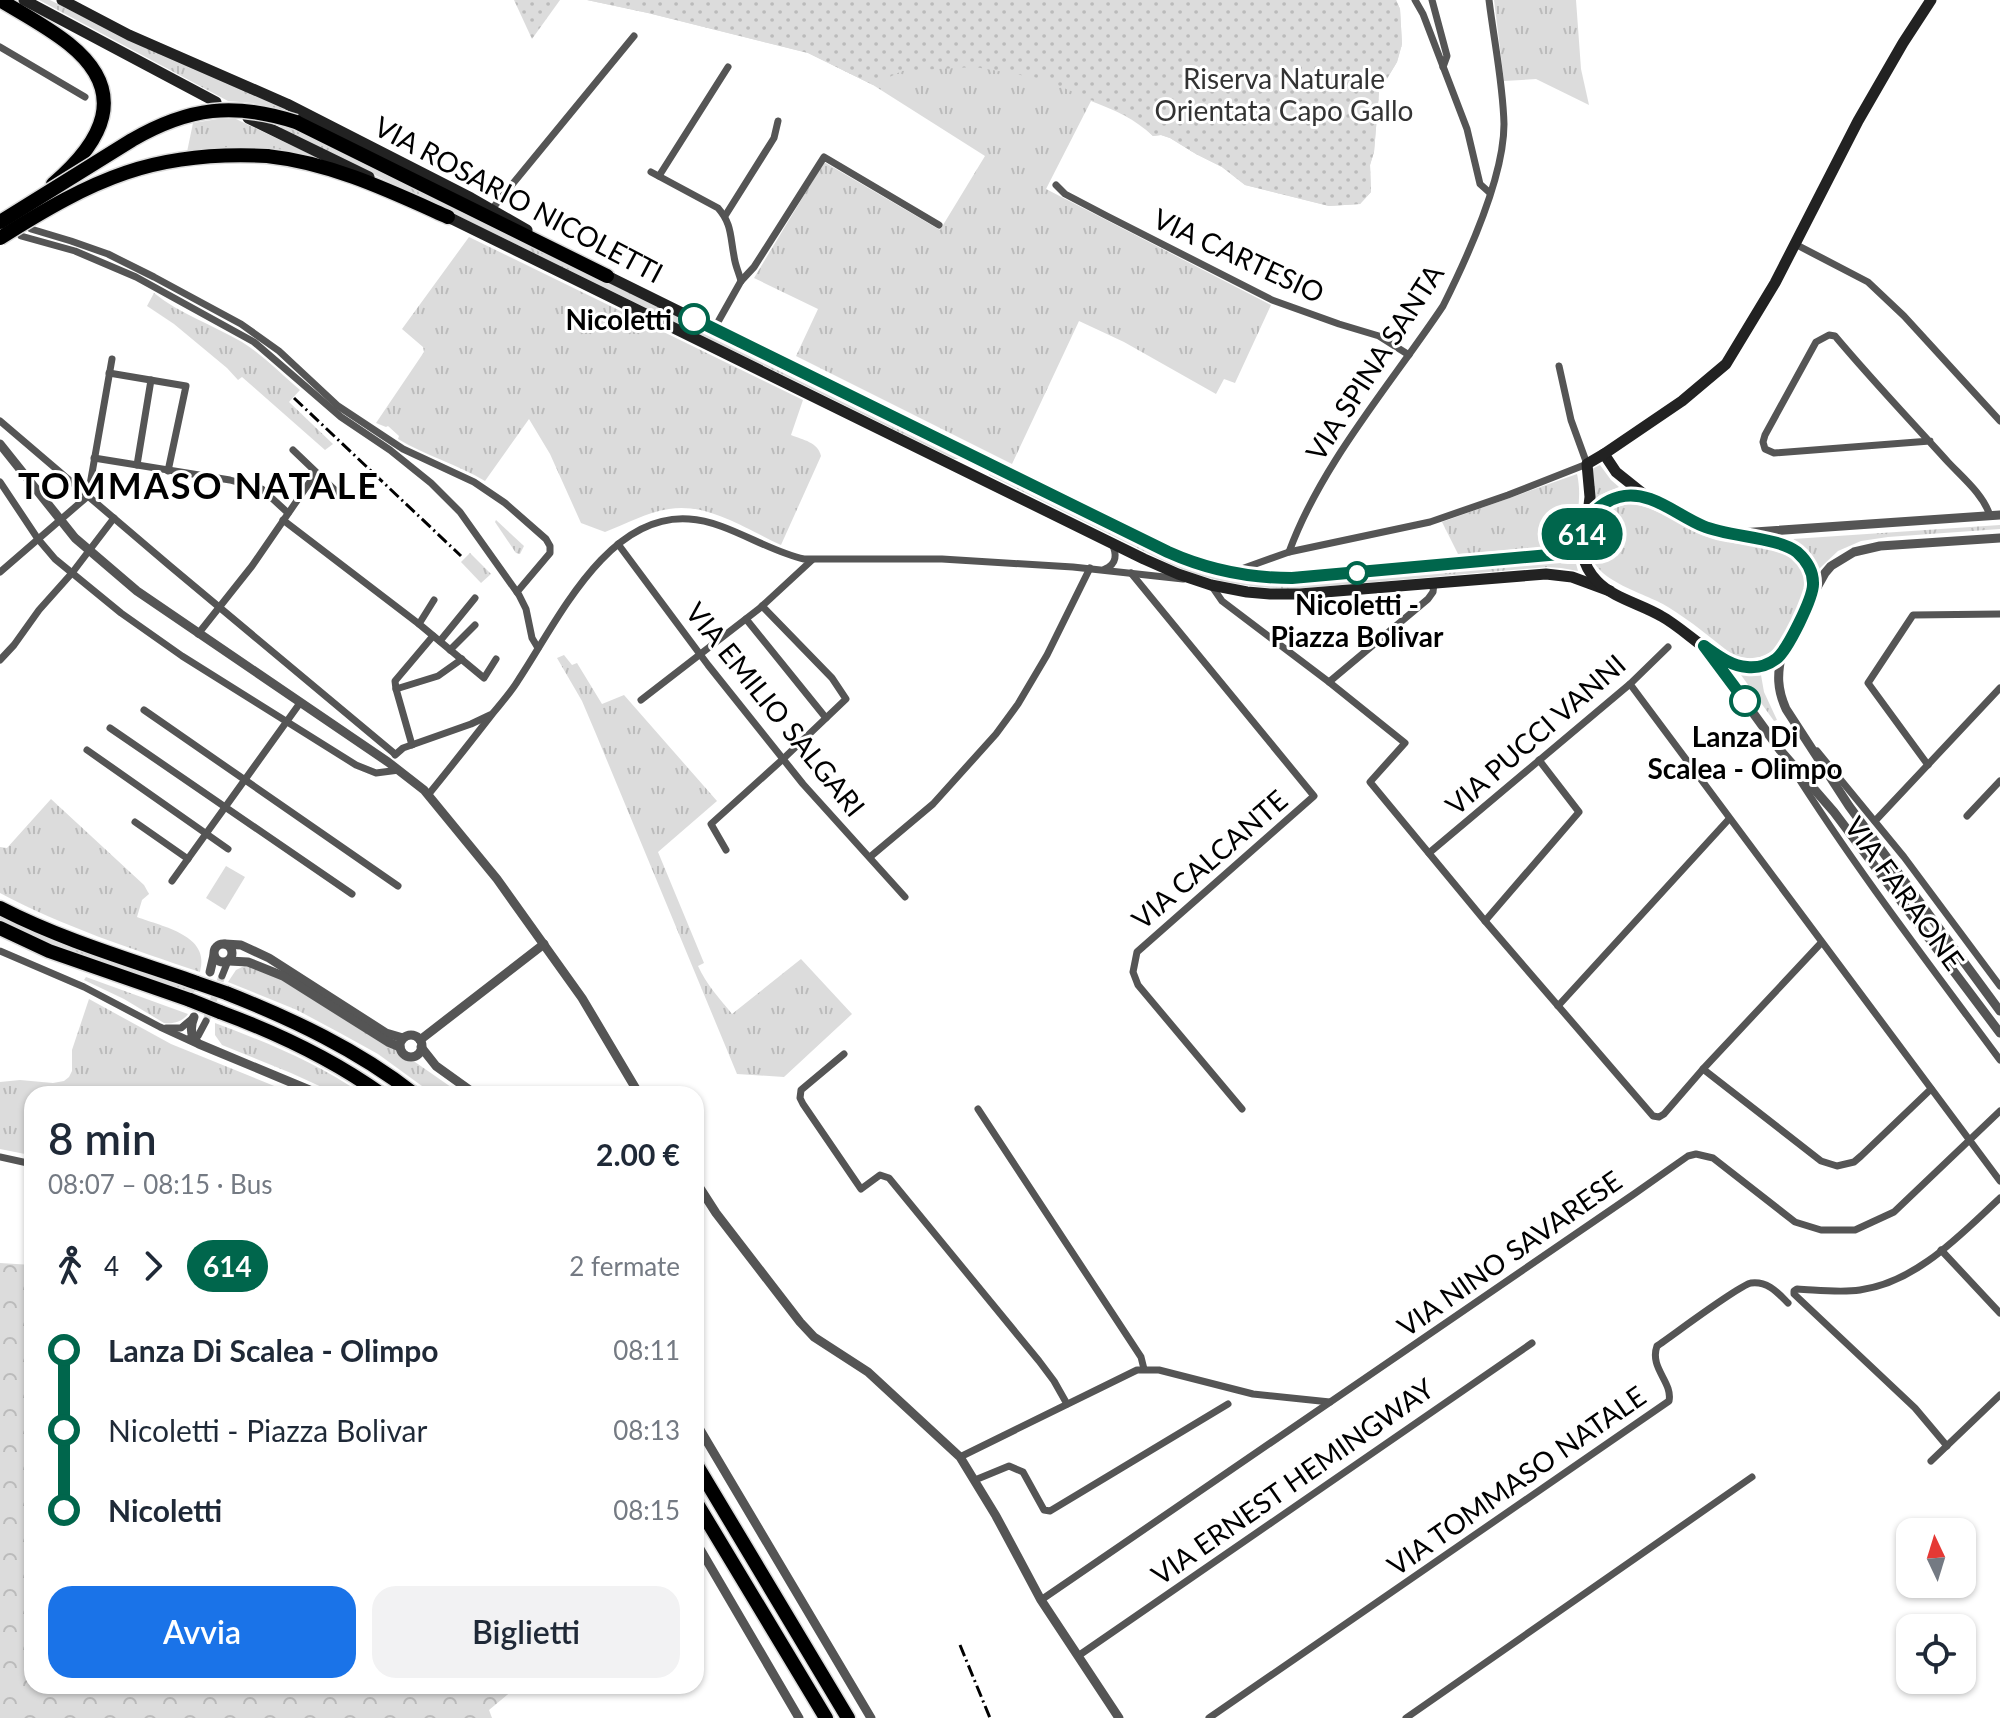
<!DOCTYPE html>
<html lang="it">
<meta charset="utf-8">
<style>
:root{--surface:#fff;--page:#f2f2f3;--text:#1f2937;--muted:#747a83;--accent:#1a73e8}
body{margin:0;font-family:Lato,sans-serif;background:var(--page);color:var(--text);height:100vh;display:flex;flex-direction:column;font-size:30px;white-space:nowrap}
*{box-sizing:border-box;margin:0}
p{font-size:26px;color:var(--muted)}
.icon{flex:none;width:44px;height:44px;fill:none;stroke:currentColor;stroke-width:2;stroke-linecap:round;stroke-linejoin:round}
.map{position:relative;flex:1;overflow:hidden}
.sheet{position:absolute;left:24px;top:1086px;width:680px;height:608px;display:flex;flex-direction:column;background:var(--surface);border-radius:24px;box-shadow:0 2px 6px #0004}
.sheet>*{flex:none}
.badge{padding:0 16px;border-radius:26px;font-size:28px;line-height:52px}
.needle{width:52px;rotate:356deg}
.buttons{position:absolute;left:1896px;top:1518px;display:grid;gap:16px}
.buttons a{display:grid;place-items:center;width:80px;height:80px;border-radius:16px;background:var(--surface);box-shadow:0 2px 6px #0004;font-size:40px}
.map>.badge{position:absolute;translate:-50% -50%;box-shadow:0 0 0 4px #fff}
.legs{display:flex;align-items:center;gap:12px;height:88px;padding:0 24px;font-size:26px}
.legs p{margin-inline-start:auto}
.overview{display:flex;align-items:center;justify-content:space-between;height:136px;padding:0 24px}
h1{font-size:44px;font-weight:600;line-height:60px}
.primary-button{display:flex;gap:16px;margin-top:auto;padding:16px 24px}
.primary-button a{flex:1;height:92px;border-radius:24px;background:var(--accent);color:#fff;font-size:32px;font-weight:600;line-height:92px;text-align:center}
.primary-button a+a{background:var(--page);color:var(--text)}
ul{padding:0 24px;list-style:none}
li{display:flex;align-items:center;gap:28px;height:80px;font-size:30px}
li i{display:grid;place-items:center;width:12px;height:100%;margin:0 10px;background:currentColor}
li i::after{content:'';width:20px;height:20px;margin:-10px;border:6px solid;border-radius:50%;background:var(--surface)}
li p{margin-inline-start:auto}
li:first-child i{background:linear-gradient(#0000 50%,currentColor 0)}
li:last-child i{background:linear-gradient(currentColor 50%,#0000 0)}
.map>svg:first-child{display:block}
.grass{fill:url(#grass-tufts)}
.forest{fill:url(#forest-crowns)}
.park{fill:url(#park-dots)}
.garden{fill:#dcdcdc}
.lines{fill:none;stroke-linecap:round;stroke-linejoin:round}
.minor-tunnel{stroke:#d9d9d9;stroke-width:7;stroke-dasharray:7 3.5;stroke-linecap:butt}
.motorway-casing{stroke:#dbdbdb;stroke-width:17}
.minor{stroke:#555;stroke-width:7}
.tertiary{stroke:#555;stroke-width:9}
.secondary{stroke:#222;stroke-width:11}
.motorway{stroke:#000;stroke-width:14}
.rail{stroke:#000;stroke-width:3;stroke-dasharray:12 4 2 4;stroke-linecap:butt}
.motorway-bridge-casing{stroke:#dbdbdb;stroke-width:17;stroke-linecap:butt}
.motorway-bridge{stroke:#000;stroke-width:14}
.line-1-casing{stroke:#fff;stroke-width:18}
.line-1{stroke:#00664c;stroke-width:12}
.stop-1-dot{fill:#fff;stroke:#00664c;stroke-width:4}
.labels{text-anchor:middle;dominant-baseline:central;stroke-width:6;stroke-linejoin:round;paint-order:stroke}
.park-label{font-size:28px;fill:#333;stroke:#fff}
.street-label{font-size:28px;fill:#000;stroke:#fff}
.stop-label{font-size:28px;font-weight:bold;fill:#000;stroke:#fff}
.district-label{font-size:36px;font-weight:bold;letter-spacing:2px;fill:#000;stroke:#fff}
</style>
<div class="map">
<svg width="2000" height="1718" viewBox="0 0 2000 1718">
<defs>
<pattern id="grass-tufts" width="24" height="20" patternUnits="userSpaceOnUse" patternTransform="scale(2)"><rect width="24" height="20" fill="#dcdcdc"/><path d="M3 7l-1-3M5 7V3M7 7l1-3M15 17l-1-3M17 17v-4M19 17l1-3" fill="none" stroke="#bbb"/></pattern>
<pattern id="forest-crowns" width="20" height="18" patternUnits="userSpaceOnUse" patternTransform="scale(2)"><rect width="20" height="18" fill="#dcdcdc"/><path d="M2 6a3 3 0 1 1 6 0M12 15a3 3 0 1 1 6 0" fill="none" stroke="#bbb"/></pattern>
<pattern id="park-dots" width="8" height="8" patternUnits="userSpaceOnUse" patternTransform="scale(2)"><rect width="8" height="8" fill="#dcdcdc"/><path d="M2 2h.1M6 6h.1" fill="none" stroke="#bbb" stroke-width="1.8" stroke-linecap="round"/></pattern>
</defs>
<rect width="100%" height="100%" fill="#fff"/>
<g class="grass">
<polygon points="39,0 50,0 115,33 285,107 284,111 252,103 228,101"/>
<path d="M 587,0 L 1396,0 L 1400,9 L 1402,44 L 1397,62 L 1379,92 L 1374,152 L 1370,165 L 1371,192 L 1360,204 L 1329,206 L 1245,185 L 1222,167 L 1196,154 L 1170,138 L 1161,135 L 1153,136 C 1135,119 1115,110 1091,101 L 1046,189 L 1271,305 L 1235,383 L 1224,379 L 1216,394 L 1124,342 L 1079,321 L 1012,464 L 796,356 L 818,309 L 754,278 L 824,162 L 940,230 L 985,156 L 873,85 L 808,53 L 648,13 Z"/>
<polygon points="1494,0 1576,0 1581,69 1589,105 1536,79 1504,81"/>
<polygon points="218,119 236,119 333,165 187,152 193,123"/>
<polygon points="280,125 308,134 958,455 959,459 954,459 281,129"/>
<path d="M 469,237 L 803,400 L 791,435 C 803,440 818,442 821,456 L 781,545 C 748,530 707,502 669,509 C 647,512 626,524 605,532 L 581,523 L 550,454 L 529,419 L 485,481 C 457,464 426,456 398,439 L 399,436 L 388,426 L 386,427 L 376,423 L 424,352 L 423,347 L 402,329 Z"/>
<path d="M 154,293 C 180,314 213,325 242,342 C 263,355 281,374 300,390 L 289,402 L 333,444 L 325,450 L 242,377 L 238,380 L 227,368 L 174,324 L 147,306 Z"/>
<polygon points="1600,465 1611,480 1619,487 1600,495 1595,499 1592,469"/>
<path d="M 990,471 L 1172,560 C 1214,577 1256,585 1302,583 L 1563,561 L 1574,556 L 1578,571 L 1561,568 L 1547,567 L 1294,589 C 1251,588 1210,582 1170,564 L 989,475 Z"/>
<path d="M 1577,474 C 1582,494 1579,535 1559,546 L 1458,554 L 1442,522 Z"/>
<path d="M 1628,504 C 1659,505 1683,530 1713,539 C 1736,546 1786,545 1799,566 C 1803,573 1806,582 1805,590 C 1803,603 1780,647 1769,653 C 1757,660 1745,659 1733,655 C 1712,639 1691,621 1668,607 C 1641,590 1577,579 1592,534 C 1597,516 1611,508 1628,504 Z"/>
<polygon points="496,520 524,546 520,554 516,553 495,522"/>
<polygon points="2000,525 2000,529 1888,537 1861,541 1838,551 1819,569 1808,550 1793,539"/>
<polygon points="470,553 491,574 481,583 461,562"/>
<path d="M 564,655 L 572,665 L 577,663 L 602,704 L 624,695 L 717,801 L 658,852 L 704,963 L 698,966 C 706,984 720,999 732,1014 L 801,959 L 852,1014 L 784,1077 L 737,1074 L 596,734 L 582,701 L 557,658 Z"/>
<polygon points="1741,675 1761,675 1764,692 1777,720 1774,721"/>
<path d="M 51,799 L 144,885 L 149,894 L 142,900 L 137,917 C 163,927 211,935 200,972 C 132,949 64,927 0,893 L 0,847 L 7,848 Z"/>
<polygon points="0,913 196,987 193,995 72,953 0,922"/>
<polygon points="246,965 272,974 395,1049 404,1058 415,1062 461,1094 433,1094 378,1054 340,1033 297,1010 228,982 236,970"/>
<path d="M 86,977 L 188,1014 C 182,1022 174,1024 164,1023 L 124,999 L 84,980 Z"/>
<polygon points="89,999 171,1044 294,1094 32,1094 32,1152 30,1155 0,1149 0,1082 20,1080 53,1083 64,1081 69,1077 72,1071 72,1050"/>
<path d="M 215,1023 C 266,1042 317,1063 362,1094 L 337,1094 L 291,1073 L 222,1045 L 215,1035 Z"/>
</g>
<polygon class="forest" points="0,1263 32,1265 32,1686 518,1686 489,1710 492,1718 0,1718"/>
<g class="park">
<polygon points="514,0 560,0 532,39"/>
<polygon points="587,0 1396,0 1400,9 1402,44 1397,62 1379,92 1374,152 1370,165 1371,192 1360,204 1329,206 1245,185 1222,167 1196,154 1170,138 1161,135 1153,136 1141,124 1115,110 1043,79 975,67 902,71 873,85 808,53 648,13"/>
</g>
<polygon class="garden" points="226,866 245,877 225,910 206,898"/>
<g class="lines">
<polyline class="minor-tunnel" points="206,1021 222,976"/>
<g class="motorway-casing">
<g id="motorway">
<path d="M 0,0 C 23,14 48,27 69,44 C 130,93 102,142 53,184"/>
<polyline points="296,122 607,276"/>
<path d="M 267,156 C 332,163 390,191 448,217"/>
<path d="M 0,908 C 62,940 131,960 197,983"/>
<polyline points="0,928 49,951 190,1000"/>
<path d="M 226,993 C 292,1019 358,1050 414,1094"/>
<path d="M 220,1012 C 277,1033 332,1059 381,1094"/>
<polyline points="696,1464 848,1718"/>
<polyline points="696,1502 826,1718"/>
</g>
</g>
<g class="minor">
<polyline points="1415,0 1423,14 1467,129 1480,184 1490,193"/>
<polyline points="1432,0 1447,56 1443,67"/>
<polyline points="0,47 85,97"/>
<path d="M 651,172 L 718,208 C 732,224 730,236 734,256 C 735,265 739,273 741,281"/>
<polyline points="659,176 728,67"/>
<polyline points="1056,185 1065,194 1107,216 1272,300 1339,324 1379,336 1409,355"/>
<polyline points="492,209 634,36"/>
<polyline points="725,216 774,138 778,121"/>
<polyline points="31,229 71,241 108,254 154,277 241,324 279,351 338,406 403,449 474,482 505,503 546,539 550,546 550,553 517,592"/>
<polyline points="21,236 75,251 136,277 254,342 341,417 390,450 431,483 460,512 519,595 526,609 532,638 538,648"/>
<polyline points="1795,244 1868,282 1904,316 2000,421"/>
<polyline points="714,329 741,281 754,267 824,157 939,225"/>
<polyline points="109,373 186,386 168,471"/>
<polyline points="0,421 170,566 395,754"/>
<path d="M 1930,441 L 1774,453 L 1765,449 L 1763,442 L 1765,435 L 1816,342 L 1829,335 L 1835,336 C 1871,379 1910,420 1948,462 C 1962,477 1984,495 1990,516"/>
<polyline points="293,450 338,493"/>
<polyline points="94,458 230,480 262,489 288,513"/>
<polyline points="137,465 151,380"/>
<polyline points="0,482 38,539 55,559 121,613 182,656 356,765 376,773 399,770"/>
<polyline points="283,520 419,624"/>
<polyline points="618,544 708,665 803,784 905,897"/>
<path d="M 1289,552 C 1321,464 1391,384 1443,306 C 1467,258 1504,177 1504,124 C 1503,83 1494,41 1489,0"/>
<path d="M 1105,569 C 1117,564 1117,554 1112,544"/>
<polyline points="0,572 88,496 112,359"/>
<polyline points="1233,572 1289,552 1430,522 1508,495 1587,464 1571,420 1559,366"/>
<polyline points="1131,573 1314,796 1137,952 1133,972 1138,985 1242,1109"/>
<polyline points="1211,585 1222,601 1329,682 1405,743 1370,782 1485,921 1653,1116 1659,1117 1664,1114 1703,1069 1821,943"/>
<polyline points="434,600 419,624 484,678 496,659"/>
<polyline points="746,619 826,718"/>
<polyline points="198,634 252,566 316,473"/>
<polyline points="440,641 475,598"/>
<polyline points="450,650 475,625"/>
<polyline points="0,660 14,645 39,610 72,573 114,518"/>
<polyline points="1329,682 1428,599 1433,592 1434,583"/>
<polyline points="1630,684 2000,1181"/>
<polyline points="396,689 395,681 433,636"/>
<polyline points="641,700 760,608 812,560"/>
<polyline points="144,710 398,886"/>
<polyline points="110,728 352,894"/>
<polyline points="412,745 396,689 438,676 462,659"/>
<polyline points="87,750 228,849"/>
<polyline points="1817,751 1904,857 2000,986"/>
<polyline points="395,755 403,748 471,724 490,715"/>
<polyline points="1928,765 1868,683 1913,615 2000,614"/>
<path d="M 1792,768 C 1856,869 1929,964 2000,1060"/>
<path d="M 428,795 C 450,768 472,740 493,713 C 502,702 512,691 519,679 C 557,622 607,513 689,519 C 727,521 766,551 804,559 L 942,559 L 1073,567 L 1183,579"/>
<polyline points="1967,816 2000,781"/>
<polyline points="1875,821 2000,688"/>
<polyline points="135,822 188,859"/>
<polyline points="726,850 711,824 783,759 846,699 832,678 762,606"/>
<polyline points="1429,853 1630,684 1668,647"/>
<polyline points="870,857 933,804 996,734 1018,704 1047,655 1090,568"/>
<polyline points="172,881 300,703"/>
<polyline points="1485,921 1579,812 1539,760"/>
<polyline points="0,951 84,987 160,1027 197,1044"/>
<polyline points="222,976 228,961"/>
<polyline points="1558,1006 1729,819"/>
<polyline points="166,1028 181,1028 194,1017"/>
<polyline points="190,1038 198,1036 206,1021"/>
<polyline points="844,1054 801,1090 800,1098 803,1104 861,1189 880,1175 889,1178 1039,1361 1054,1381 1067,1404"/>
<polyline points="1703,1069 1821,1161 1837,1166 1854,1162 1861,1156 1931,1089"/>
<polyline points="978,1109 1141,1357 1144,1369"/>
<polyline points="0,1157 32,1164"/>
<polyline points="1941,1250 2000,1313"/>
<path d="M 1947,1446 L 1915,1408 L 1794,1294 L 1794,1291 L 1797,1289 C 1818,1290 1840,1293 1860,1290 C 1917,1282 1960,1235 2000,1198"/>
<polyline points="960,1457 1137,1370 1159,1370 1253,1394 1330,1402"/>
<polyline points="1931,1461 2000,1395"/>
<polyline points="975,1480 1009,1466 1023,1472 1044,1510 1050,1511 1228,1404"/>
<polyline points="1041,1600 1634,1194 1688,1156 1696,1154 1713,1158 1795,1222 1821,1230 1855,1230 1894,1212 2000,1111"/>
<polyline points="1078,1656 1532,1343"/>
<path d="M 1209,1718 L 1669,1401 C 1673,1382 1649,1368 1657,1346 C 1672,1336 1739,1285 1751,1283 C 1768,1281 1777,1292 1788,1303"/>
<polyline points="1406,1718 1752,1477"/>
</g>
<g class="tertiary">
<polyline points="0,444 75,538 137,591 388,762 424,790 497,879 582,998 639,1094"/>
<polyline points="1740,533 2000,515"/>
<polyline points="1811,598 1825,573 1831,566 1854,552 1880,546 2000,538"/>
<path d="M 1782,653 C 1777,674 1777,689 1786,709 L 1849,806 L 2000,1011"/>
<polyline points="1711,655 1780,750 1834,812 2000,1033"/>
<circle cx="223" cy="953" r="9"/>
<polyline points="225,944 241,945 269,958 386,1033 403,1038"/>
<polyline points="229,961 248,962 283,976 388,1042 400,1047"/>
<polyline points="210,972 214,955"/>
<path d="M 194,1017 C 190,1027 190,1037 199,1044 L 319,1094"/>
<circle cx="411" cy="1046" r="11"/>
<polyline points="420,1040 544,944"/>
<polyline points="421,1047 436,1066 475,1094"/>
<polyline points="696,1182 716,1213 800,1322 814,1337 868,1372 960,1457 996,1516 1041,1600 1119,1718"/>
<polyline points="696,1423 871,1718"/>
<polyline points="696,1542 799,1718"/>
</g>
<g class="secondary">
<polyline points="24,0 216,102"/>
<polyline points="62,0 129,35 287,104 471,198 527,230"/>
<polyline points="248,118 369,177"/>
<polyline points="442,214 1144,559 1178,574 1211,585 1247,592 1270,594 1300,594 1546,574 1572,577 1610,591"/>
<polyline points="601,273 1151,544 1202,566 1247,576 1277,578 1308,577 1560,554 1574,547 1584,532"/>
<polyline points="1604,454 1616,472 1646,496"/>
<path d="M 1630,495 C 1658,496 1683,519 1709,528 C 1731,536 1754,537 1776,543 C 1786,545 1795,550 1802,558 C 1828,587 1797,625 1782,653 C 1772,663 1758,669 1744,667 C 1715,663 1687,630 1661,616 C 1641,604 1613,598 1597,581 C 1565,547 1587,500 1630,495 Z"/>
<polyline points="1587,522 1590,497 1587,464 1604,454 1682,401 1726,364 1775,283 1858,121 1903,43 1931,0"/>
</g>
<use href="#motorway" class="motorway"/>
<g class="rail">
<polyline points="294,398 461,556"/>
<polyline points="960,1645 990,1718"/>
</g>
<g class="motorway-bridge-casing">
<g id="motorway-bridge">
<path d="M 0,222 L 132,140 C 189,107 234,102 296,122"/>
<path d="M 0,238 C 93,179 154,150 267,156"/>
<polyline points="197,983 226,993"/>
<polyline points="190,1000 220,1012"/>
</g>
</g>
<use href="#motorway-bridge" class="motorway-bridge"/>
</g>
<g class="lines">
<g class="line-1-casing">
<path id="line-1" d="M 694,319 L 1168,552 C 1208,570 1248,578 1292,578 L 1560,554 C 1576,547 1579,538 1586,523 C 1592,511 1606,500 1619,497 C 1650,489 1676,515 1703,526 C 1729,537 1778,537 1797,552 C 1806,560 1813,571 1813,583 C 1814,597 1787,651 1776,659 C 1768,665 1757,668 1747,667 C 1731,666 1717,655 1704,646 L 1745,701"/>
</g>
<use href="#line-1" class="line-1"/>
</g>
<g class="stop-1-dot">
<circle cx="694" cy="319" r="14"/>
<circle cx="1357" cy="573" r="10"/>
<circle cx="1745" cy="701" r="14"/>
</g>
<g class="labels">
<g class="park-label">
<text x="1284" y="78">Riserva Naturale<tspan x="1284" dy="32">Orientata Capo Gallo</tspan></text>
</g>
<g class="street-label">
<text transform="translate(519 199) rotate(28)">VIA ROSARIO NICOLETTI</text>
<text transform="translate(1239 255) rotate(25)">VIA CARTESIO</text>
<text transform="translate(1374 362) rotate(-57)">VIA SPINA SANTA</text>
<text transform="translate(776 709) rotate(51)">VIA EMILIO SALGARI</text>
<text transform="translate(1535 734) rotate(-41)">VIA PUCCI VANNI</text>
<text transform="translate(1209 859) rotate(-41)">VIA CALCANTE</text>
<text transform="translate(1905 893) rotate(54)">VIA FARAONE</text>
<text transform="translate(1509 1253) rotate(-35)">VIA NINO SAVARESE</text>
<text transform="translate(1516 1480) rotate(-35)">VIA TOMMASO NATALE</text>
<text transform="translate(1292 1481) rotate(-35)">VIA ERNEST HEMINGWAY</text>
</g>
<g class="stop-label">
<text x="672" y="319" text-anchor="end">Nicoletti</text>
<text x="1357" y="604">Nicoletti -<tspan x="1357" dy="32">Piazza Bolivar</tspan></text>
<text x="1745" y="736">Lanza Di<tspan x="1745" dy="32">Scalea - Olimpo</tspan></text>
</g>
<g class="district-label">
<text x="199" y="485">TOMMASO NATALE</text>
</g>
</g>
</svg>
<div class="buttons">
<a><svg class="needle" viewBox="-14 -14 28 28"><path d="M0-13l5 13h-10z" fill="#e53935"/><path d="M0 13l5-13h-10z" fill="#747a83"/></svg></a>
<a><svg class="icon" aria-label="locate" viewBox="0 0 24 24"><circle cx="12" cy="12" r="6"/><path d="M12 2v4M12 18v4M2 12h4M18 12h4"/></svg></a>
</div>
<b class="badge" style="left:1582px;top:534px;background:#00664c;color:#fff">614</b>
<section class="sheet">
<div class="overview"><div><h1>8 min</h1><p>08:07 – 08:15 · Bus</p></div><b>2.00 €</b></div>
<div class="legs"><svg class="icon" aria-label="walk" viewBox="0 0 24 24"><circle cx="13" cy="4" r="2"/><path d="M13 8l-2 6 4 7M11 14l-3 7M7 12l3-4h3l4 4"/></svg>4<svg class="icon" aria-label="forward" viewBox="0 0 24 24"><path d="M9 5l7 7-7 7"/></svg><b class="badge" style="background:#00664c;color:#fff">614</b><p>2 fermate</p></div>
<ul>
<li><i style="color:#00664c"></i><b>Lanza Di Scalea - Olimpo</b><p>08:11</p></li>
<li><i style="color:#00664c"></i><span>Nicoletti - Piazza Bolivar</span><p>08:13</p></li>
<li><i style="color:#00664c"></i><b>Nicoletti</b><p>08:15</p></li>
</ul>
<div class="primary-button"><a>Avvia</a><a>Biglietti</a></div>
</section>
</div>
